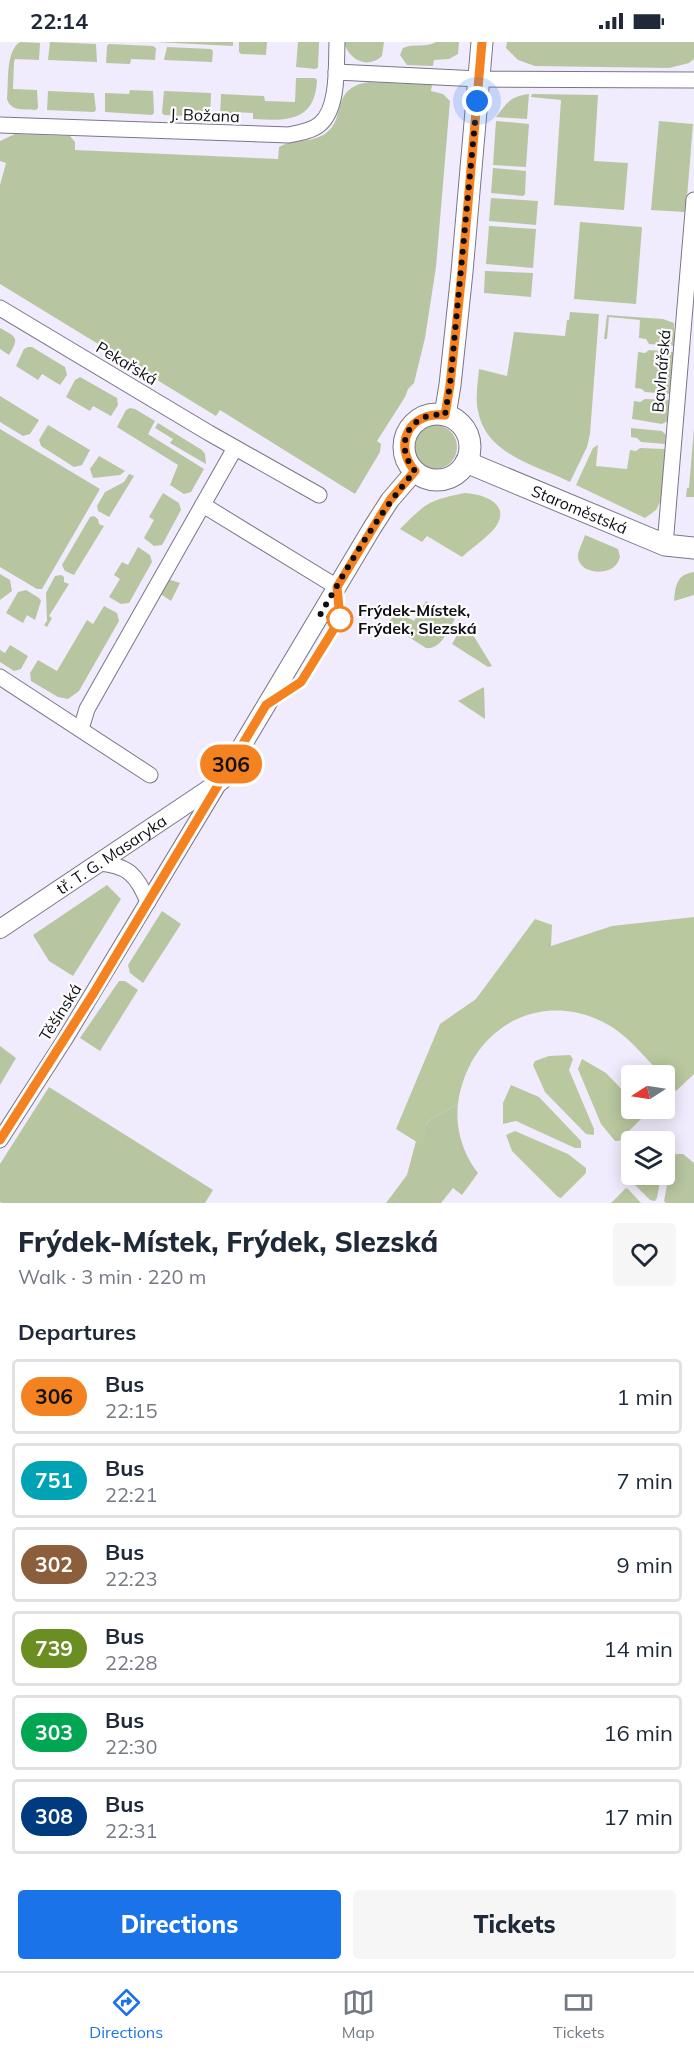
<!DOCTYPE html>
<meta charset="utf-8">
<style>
:root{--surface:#fff;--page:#f6f6f7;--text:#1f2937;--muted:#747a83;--line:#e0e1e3;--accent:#1a73e8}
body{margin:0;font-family:Mulish,sans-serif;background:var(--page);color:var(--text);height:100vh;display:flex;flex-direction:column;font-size:22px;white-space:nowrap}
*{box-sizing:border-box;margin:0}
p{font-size:20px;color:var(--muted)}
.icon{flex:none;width:33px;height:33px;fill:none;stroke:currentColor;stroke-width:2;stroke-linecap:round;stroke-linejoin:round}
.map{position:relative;height:1161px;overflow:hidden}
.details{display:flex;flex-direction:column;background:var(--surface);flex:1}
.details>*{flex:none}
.badge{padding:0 12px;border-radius:20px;font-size:21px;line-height:39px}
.needle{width:39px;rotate:258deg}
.buttons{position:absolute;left:621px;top:1023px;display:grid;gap:12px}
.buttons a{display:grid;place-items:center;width:54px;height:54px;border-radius:6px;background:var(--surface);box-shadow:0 3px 15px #0003;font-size:30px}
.you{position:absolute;width:30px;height:30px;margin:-15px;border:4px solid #fff;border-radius:50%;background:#1a73e8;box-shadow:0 0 0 9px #1a73e833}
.map>.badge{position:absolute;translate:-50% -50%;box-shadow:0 0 0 3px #fff}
h2{padding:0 18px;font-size:22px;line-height:54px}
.round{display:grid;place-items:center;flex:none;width:63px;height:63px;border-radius:6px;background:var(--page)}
.summary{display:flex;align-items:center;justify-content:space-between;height:102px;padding:0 18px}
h1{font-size:28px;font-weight:800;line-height:45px}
.button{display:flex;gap:12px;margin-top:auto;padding:12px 18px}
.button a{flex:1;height:69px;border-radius:6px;background:var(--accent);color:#fff;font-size:24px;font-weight:800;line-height:69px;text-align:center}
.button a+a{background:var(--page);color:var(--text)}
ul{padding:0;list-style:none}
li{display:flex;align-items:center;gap:18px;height:75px;margin:0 12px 9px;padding:0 6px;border:3px solid var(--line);border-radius:6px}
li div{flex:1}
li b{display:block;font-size:22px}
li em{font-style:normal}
li .badge{min-width:66px;font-weight:700;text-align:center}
.status{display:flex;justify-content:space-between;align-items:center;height:42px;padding:0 30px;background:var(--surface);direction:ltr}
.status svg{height:16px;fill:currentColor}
.dock{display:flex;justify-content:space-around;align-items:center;height:84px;border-top:2px solid var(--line);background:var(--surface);font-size:16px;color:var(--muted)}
.dock a{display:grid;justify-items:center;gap:3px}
.dock .current{color:var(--accent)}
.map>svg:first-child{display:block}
.green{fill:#b8c5a1}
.forest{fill:#b9c89f}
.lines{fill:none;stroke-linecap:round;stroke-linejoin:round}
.minor-casing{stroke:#7b7588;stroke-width:17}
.tertiary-casing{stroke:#7b7588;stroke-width:20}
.secondary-casing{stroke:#7b7588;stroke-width:23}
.minor{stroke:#fff;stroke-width:15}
.tertiary{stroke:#fff;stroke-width:18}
.secondary{stroke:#fff;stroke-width:21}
.line-casing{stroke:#fff;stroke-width:14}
.line{stroke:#f58220;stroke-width:9}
.walk{stroke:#0f0d14;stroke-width:6;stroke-dasharray:0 10.8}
.stop-dot{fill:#fff;stroke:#f58220;stroke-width:3}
.labels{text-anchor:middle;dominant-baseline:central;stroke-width:4.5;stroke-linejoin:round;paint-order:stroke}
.street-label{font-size:16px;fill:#0f0d14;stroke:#fcfcfc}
.stop-label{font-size:16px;font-weight:bold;fill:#0f0d14;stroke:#fcfcfc;text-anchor:start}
</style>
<div class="status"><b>22:14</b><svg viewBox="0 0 49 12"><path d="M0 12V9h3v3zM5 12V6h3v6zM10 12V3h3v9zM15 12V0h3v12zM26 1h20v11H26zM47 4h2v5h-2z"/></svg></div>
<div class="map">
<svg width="694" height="1161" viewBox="0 0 694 1161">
<rect width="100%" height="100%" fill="#f1ecfd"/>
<g class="green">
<path d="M 20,0 L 40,1 L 39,18 L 15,17 L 14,20 L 13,47 L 37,48 L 38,66 L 36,68 C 24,67 11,70 7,57 C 9,40 5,10 20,0 Z"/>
<polygon points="50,0 96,2 97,20 48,18"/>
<polygon points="155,0 233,0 233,4"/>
<polygon points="239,0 267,0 266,13 241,12 239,10"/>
<polygon points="298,0 319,0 318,25 316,27 296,25"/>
<path d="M 344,0 L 384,0 L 382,14 C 367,28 348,17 344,0 Z"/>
<path d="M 436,0 L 459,0 L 458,12 L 449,17 L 434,18 L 433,24 L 407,23 L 400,13 L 403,6 C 414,1 426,6 436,0 Z"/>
<polygon points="507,0 694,0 694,17 689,21 669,26 535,24 518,18 506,6"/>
<polygon points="109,2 153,4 156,6 155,18 131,17 130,22 106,21 107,4"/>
<polygon points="167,5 211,7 213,9 212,20 164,18"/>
<path d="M 296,36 L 315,36 L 317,38 C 315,80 287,79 253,77 L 253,71 L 233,70 L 233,76 L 220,76 L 221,52 L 264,54 L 265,59 L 295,60 Z"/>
<path d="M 369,40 L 432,43 L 431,49 L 443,52 L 450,59 L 436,225 L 425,296 L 414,341 L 408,347 L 405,355 L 377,399 L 381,402 L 380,410 L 355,452 L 220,368 L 216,374 L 0,242 L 0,143 L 6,121 L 0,119 L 0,99 L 15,92 L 70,94 L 75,100 L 75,108 L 278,117 L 279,105 C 292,97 311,101 325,92 C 348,76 329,46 369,40 Z"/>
<polygon points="130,48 153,49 154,71 152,73 105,70 105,51 129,52"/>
<polygon points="48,49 94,51 96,68 94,70 47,68"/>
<polygon points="164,49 211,51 210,75 164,73 162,71"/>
<path d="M 529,52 L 527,77 L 496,75 C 507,61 510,54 529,52 Z"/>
<polygon points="532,52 598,53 594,119 628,121 624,168 554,163 561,58 531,55"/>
<polygon points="496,79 529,82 526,125 493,123"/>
<polygon points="659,79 693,82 686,168 684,170 651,168"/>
<polygon points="493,126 526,129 525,152 523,154 491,151"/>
<polygon points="491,156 538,159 536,183 489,179"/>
<polygon points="580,180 642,185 636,262 574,257"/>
<polygon points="489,184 536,187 533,226 486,222"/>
<polygon points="485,229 533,231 531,255 484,251"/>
<path d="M 570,270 L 599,272 L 590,392 L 587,405 L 570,440 C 536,423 486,413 478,369 C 475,356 478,340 479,327 L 507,334 L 514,290 L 565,294 L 567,278 L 569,278 Z"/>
<polygon points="607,273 663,277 674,281 674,304 649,302 646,297 639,296 640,278 609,275 607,297 604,297"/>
<path d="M 0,286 C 16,295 20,295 9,313 L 0,307 Z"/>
<polygon points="28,305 32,305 65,325 67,333 60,343 42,332 38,338 16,324 24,307"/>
<polygon points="649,308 674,310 670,352 645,350 642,347 635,346 638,310 645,311"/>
<polygon points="80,335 117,356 118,363 111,374 93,364 90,369 66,355 75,338"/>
<polygon points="0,354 39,378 30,392 23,394 0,380"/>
<polygon points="645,357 669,358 668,379 662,382 632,377 634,359 640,360"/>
<polygon points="130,366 135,367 155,379 148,392 204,427 191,450 184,452 170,443 178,423 117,385 126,368"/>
<polygon points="158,381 202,408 205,412 206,422 170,401 173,397 155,386"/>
<polygon points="48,383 90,408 82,423 74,425 41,404 39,398"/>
<circle cx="435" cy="405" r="22"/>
<polygon points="631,386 662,389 666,393 665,402 641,400 637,396 631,395"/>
<polygon points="694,386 694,455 686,455 687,446 689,446"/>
<polygon points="0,387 100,447 42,547 37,547 0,525"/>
<polygon points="99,414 125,429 120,433 93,436 90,427"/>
<polygon points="129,432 134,434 109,475 98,469 97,464 105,450 124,440"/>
<polygon points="163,451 179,461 181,468 162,503 154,504 144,496 154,478 149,475"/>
<polygon points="94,474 98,477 99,482 104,484 74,533 65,529 62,523 90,475"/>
<path d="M 585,493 L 618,507 L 620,515 C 619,518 617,522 615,524 C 606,533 581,532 578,516 C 577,510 583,500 585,493 Z"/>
<polygon points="138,505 150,513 152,520 129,561 121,562 109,555 120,537 114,533 122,520 128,523"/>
<path d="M 694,530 L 694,553 L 674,559 C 675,544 677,532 694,530 Z"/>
<polygon points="0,532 10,538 12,549 0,558"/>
<polygon points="61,533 64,535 64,540 69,542 49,574 52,576 47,585 44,583 47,579 46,551 55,534"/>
<polygon points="168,537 180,541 171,559 159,551"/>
<polygon points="26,548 39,556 41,559 35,578 27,573 23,581 6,571 18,550"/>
<path d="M 426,559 L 455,577 C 448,588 441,608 426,606 L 388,582 L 396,568 L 414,579 Z"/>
<polygon points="104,564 117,571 119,579 79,649 68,657 58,655 31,639 30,631 38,618 57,629 87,578 93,582"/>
<polygon points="464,581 467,583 492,624 488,625 452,602"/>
<polygon points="10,603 28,614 21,627 14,629 0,620 0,608 5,611"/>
<polygon points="484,645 485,677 458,659"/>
<polygon points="107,843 121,857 73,934 49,919 33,893"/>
<polygon points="162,869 181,882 143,941 130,931 128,923"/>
<polygon points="119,939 125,939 138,948 100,1009 80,996"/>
<polygon points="0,1004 16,1016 0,1043"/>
<polygon points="49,1045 213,1148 205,1161 2,1161 0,1160 0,1122"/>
<path d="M 458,1062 C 455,1086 463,1112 478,1131 L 462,1153 L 453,1146 L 441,1161 L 386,1161 L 407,1133 L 416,1099 L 422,1103 L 427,1080 Z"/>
<polygon points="677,1112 683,1112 694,1121 694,1161 666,1161 664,1159 672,1117 673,1113"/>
</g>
<g class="forest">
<polygon points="598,403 596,424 627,427 630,408 636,409 640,406 665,407 661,458 656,468 645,476 576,443 593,406"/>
<path d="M 465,451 C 485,452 513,463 494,487 C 485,497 472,506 462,515 L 427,494 L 422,500 L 400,487 C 426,461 429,458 465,451 Z"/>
<path d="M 694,875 L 694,1032 L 676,1049 L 665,1036 L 664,1034 L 662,1033 C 647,1018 631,997 612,985 C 544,943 468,985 458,1062 L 427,1080 L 423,1104 L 396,1087 L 440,982 L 476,957 L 535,877 L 552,883 L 551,904 L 612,884 Z"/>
<polygon points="570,1013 573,1017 569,1028 594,1087 594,1093 586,1092 545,1050 533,1023 535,1019 549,1014"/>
<polygon points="582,1017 606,1031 631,1057 632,1066 641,1067 644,1070 644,1074 619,1099 615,1099 601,1082 578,1027"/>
<polygon points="511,1043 539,1055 581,1099 581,1106 575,1106 516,1079 503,1082 503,1061"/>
<polygon points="515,1089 568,1112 586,1126 586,1131 561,1156 558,1155 512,1109 506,1093"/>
<polygon points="640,1132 661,1133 657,1156 655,1159 650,1158 634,1142 633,1139"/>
<polygon points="626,1146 628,1147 641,1161 611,1161"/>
</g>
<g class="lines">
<g class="minor-casing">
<g id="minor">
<polyline points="336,30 479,37 694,38"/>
<path d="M 0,83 L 289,93 C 299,91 312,89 320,82 C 339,66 336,23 337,0"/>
<polyline points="0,266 209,391 319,453"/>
<polyline points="203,463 337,545"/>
<polyline points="665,503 694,158"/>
<polyline points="0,635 150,733"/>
<polyline points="81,687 87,667 235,406"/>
<path d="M 98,821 C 128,823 137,833 148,860"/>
<polyline points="0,1098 65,997 220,740"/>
</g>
</g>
<g class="tertiary-casing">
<g id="tertiary">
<path id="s1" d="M 0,887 L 221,739 L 372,486 L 390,458 L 415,429"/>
</g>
</g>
<g class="secondary-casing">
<g id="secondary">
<circle cx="437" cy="405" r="33"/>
<polyline points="445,373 450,343 462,230 482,0"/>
<path id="s2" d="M 466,420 L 665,503 L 694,506"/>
</g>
</g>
<use href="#minor" class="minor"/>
<use href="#tertiary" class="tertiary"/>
<use href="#secondary" class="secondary"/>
</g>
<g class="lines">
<g class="line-casing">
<path id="line" d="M 0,1098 L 93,952 L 266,663 L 301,640 L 340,577 L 337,545 L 390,458 L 415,429 C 392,402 410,369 445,373 L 450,343 L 462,230 L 482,0"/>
</g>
<use href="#line" class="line"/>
<path class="walk" d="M 340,577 L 320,573 C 349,523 377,473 415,429 C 392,402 410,369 445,373 L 450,343 L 477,59"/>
</g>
<circle class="stop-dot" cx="340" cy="577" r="12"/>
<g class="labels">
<g class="street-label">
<text transform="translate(205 73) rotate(2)">J. Božana</text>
<text transform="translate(127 321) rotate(31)">Pekařská</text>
<text transform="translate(661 329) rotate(-85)">Bavlnářská</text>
<text stroke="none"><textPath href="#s2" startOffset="123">Staroměstská</textPath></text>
<text stroke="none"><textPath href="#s1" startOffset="134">tř. T. G. Masaryka</textPath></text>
<text transform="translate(60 970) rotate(-58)">Těšínská</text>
</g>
<g class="stop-label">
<text x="358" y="568">Frýdek-Místek,<tspan x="358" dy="18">Frýdek, Slezská</tspan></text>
</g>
</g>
</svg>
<div class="buttons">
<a><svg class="needle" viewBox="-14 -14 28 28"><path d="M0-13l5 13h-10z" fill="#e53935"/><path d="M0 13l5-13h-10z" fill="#747a83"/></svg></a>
<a><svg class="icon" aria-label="layers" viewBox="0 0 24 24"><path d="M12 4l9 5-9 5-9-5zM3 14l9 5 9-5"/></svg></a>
</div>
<div class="you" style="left:477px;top:59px"></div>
<b class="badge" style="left:231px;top:722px;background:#f58220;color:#111">306</b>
</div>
<section class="details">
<div class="summary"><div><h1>Frýdek-Místek, Frýdek, Slezská</h1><p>Walk · 3 min · 220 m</p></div><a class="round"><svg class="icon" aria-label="heart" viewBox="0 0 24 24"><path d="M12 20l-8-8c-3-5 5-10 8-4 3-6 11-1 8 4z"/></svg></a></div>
<h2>Departures</h2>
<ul>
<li><span class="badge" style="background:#f58220;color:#111">306</span><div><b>Bus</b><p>22:15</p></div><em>1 min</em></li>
<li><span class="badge" style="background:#00a3b4;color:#fff">751</span><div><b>Bus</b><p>22:21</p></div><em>7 min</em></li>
<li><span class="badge" style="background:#8b5e3c;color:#fff">302</span><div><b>Bus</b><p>22:23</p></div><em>9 min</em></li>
<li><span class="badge" style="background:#6b8e23;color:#fff">739</span><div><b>Bus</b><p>22:28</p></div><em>14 min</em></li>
<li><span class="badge" style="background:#00a651;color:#fff">303</span><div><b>Bus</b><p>22:30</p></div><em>16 min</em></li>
<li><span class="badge" style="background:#003b80;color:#fff">308</span><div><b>Bus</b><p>22:31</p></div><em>17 min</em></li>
</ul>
<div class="button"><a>Directions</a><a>Tickets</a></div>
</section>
<nav class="dock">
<a class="current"><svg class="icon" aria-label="directions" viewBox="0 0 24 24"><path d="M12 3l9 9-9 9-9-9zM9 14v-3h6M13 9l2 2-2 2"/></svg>Directions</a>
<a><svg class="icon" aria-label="map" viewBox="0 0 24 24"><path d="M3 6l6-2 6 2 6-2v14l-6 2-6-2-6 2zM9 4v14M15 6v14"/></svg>Map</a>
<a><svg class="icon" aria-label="tickets" viewBox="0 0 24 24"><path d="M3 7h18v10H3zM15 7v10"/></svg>Tickets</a>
</nav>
